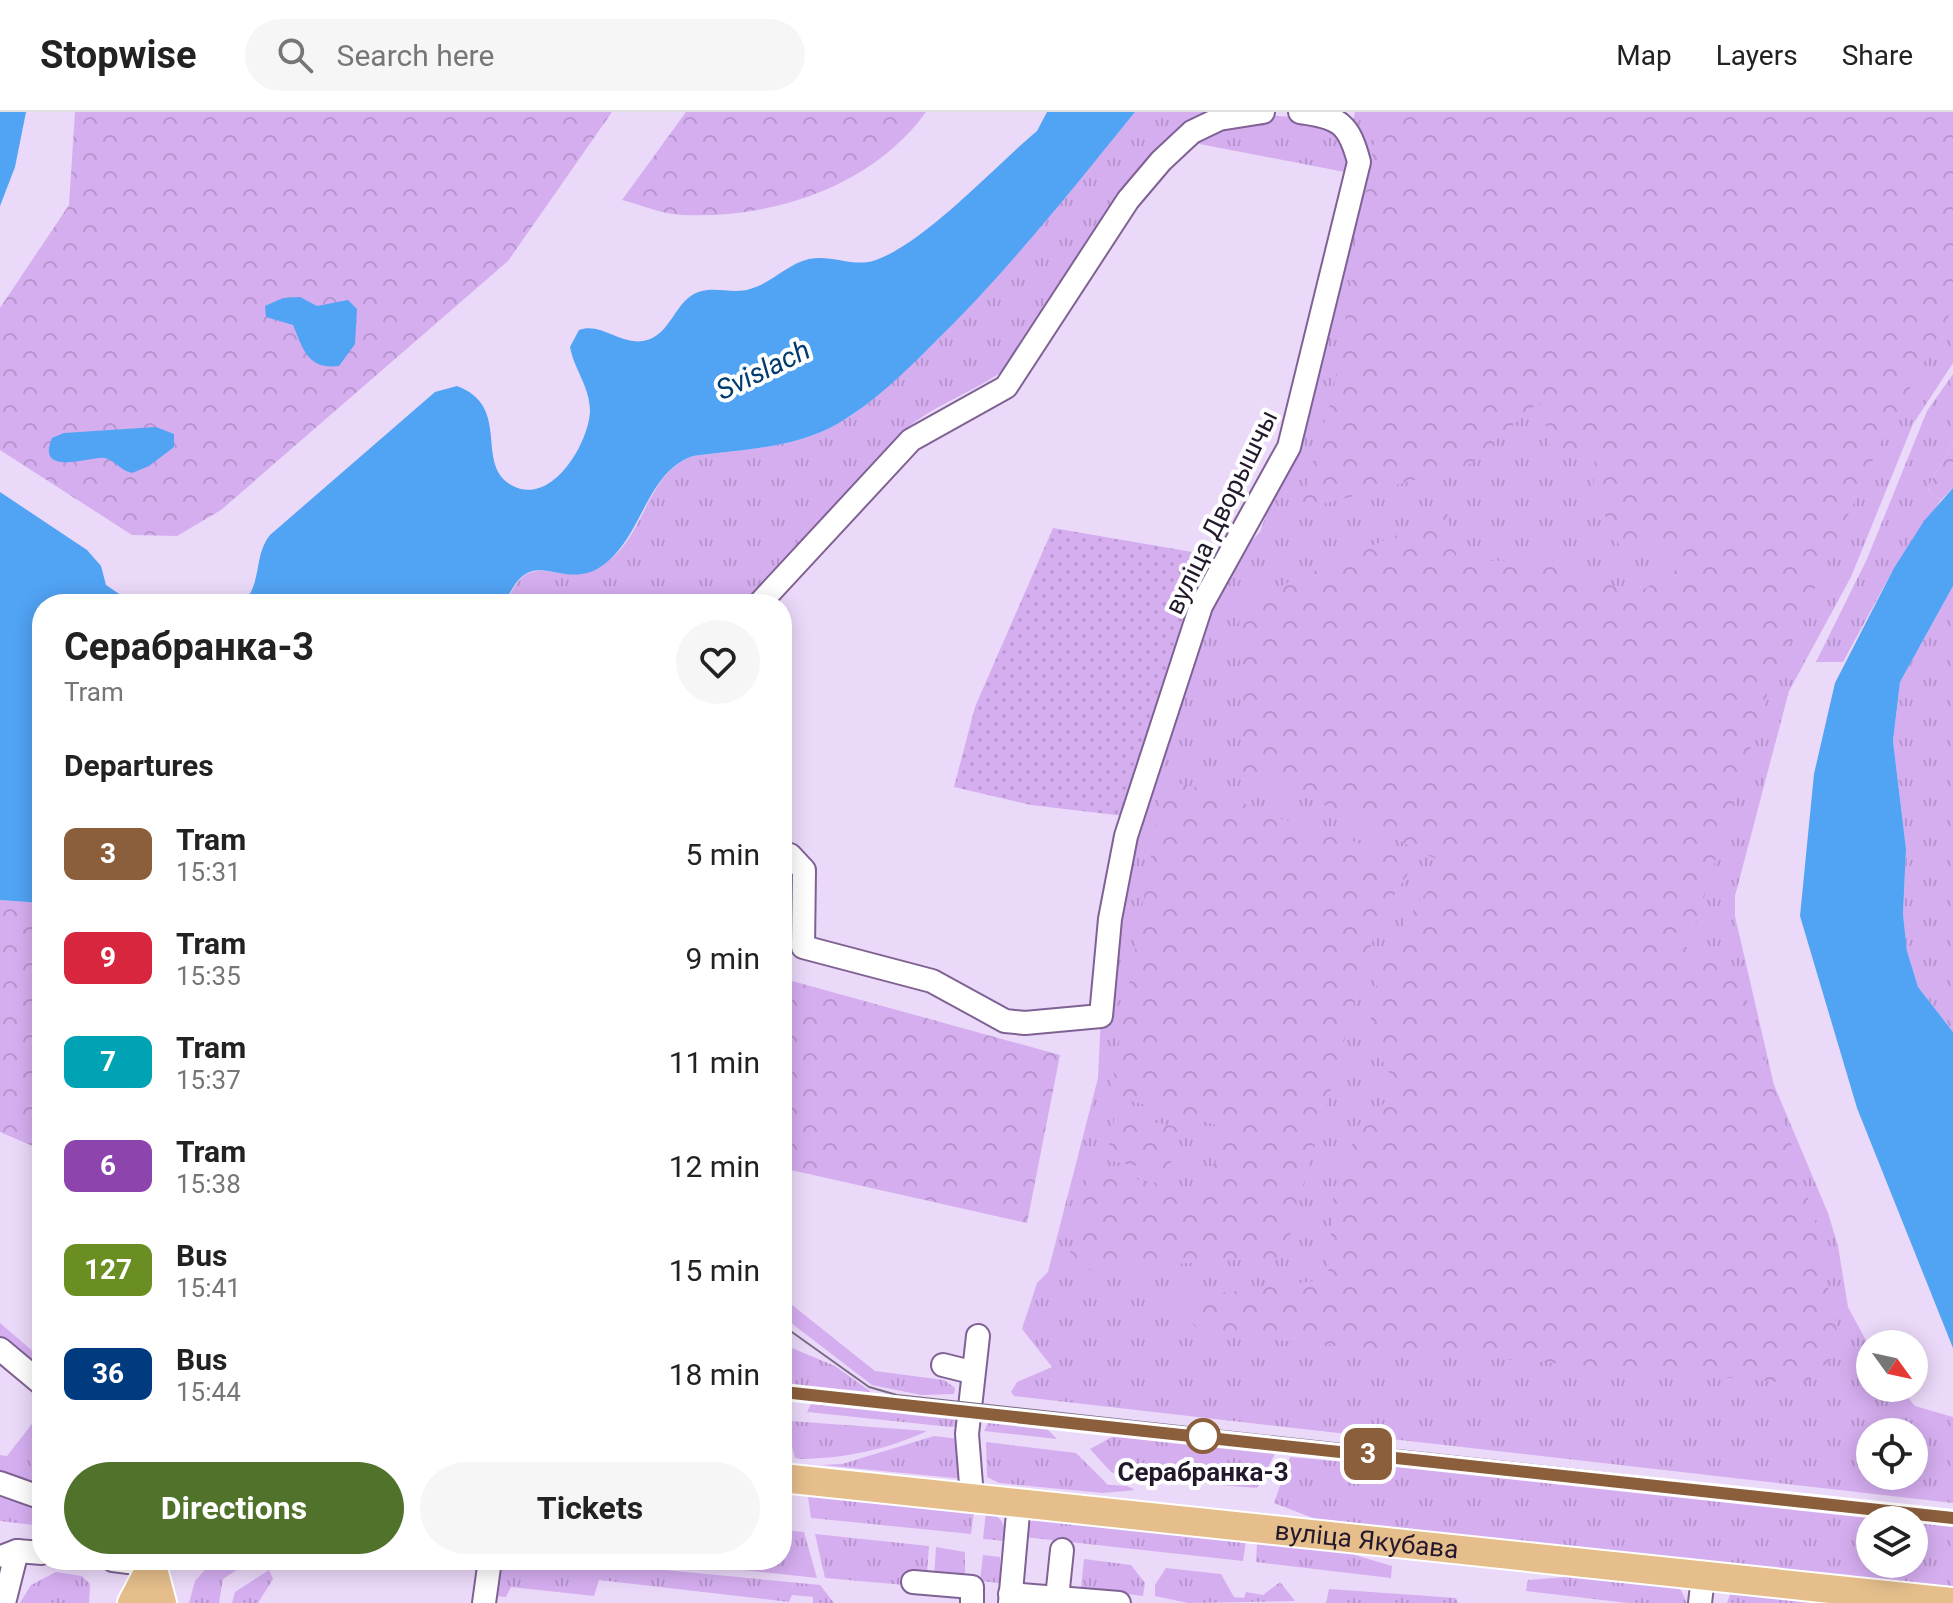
<!DOCTYPE html>
<meta charset="utf-8">
<style>
:root{--surface:#fff;--page:#f6f6f6;--text:#222;--muted:#767676;--line:#e0e0e0;--accent:#50722a}
body{margin:0;font-family:Roboto,sans-serif;background:var(--page);color:var(--text);height:100vh;display:flex;flex-direction:column;font-size:30px;white-space:nowrap}
*{box-sizing:border-box;margin:0}
p{font-size:26px;color:var(--muted)}
.icon{flex:none;width:44px;height:44px;fill:none;stroke:currentColor;stroke-width:2;stroke-linecap:round;stroke-linejoin:round}
.map{position:relative;flex:1;overflow:hidden}
.sheet{position:absolute;left:32px;top:482px;width:760px;height:976px;display:flex;flex-direction:column;background:var(--surface);border-radius:32px;box-shadow:0 4px 20px #0003}
.sheet>*{flex:none}
.badge{padding:0 16px;border-radius:12px;font-size:28px;line-height:52px}
.needle{width:52px;rotate:123deg}
.controls{position:absolute;left:1856px;top:1218px;display:grid;gap:16px}
.controls a{display:grid;place-items:center;width:72px;height:72px;border-radius:50%;background:var(--surface);box-shadow:0 4px 20px #0003;font-size:40px}
.map>.badge{position:absolute;translate:-50% -50%;box-shadow:0 0 0 4px #fff}
h2{padding:0 32px;font-size:30px;line-height:72px}
.round{display:grid;place-items:center;flex:none;width:84px;height:84px;border-radius:42px;background:var(--page)}
.headline{display:flex;align-items:center;justify-content:space-between;height:136px;padding:0 32px}
h1{font-size:38px;font-weight:700;line-height:60px}
.action{display:flex;gap:16px;margin-top:auto;padding:16px 32px}
.action a{flex:1;height:92px;border-radius:48px;background:var(--accent);color:#fff;font-size:32px;font-weight:700;line-height:92px;text-align:center}
.action a+a{background:var(--page);color:var(--text)}
ul{padding:0;list-style:none}
li{display:flex;align-items:center;gap:24px;height:104px;padding:0 32px}
li div{flex:1}
li b{display:block;font-size:30px}
li em{font-style:normal}
li .badge{min-width:88px;font-weight:700;text-align:center}
header{display:flex;align-items:center;gap:48px;box-sizing:border-box;height:112px;padding:0 40px;background:var(--surface);border-bottom:2px solid var(--line)}
header strong{font-size:38px}
nav{display:flex;gap:44px;margin-inline-start:auto;font-size:28px}
.search{width:560px;height:72px;background:var(--page);display:flex;align-items:center;gap:20px;box-sizing:border-box;padding:0 28px;border-radius:44px;color:var(--muted);font-size:30px}
.map>svg:first-child{display:block}
.grass{fill:url(#grass-tufts);fill-rule:evenodd}
.forest{fill:url(#forest-crowns)}
.garden{fill:url(#garden-dots)}
.water{fill:#51a3f4}
.lines{fill:none;stroke-linecap:round;stroke-linejoin:round}
.minor-casing{stroke:#7f6293;stroke-width:26}
.major-casing{stroke:#fff;stroke-width:32}
.minor{stroke:#fff;stroke-width:22}
.major{stroke:#e5be8b;stroke-width:28}
.tram{stroke:#796b84;stroke-width:2}
.line-casing{stroke:#fff;stroke-width:18}
.line{stroke:#8b5e3c;stroke-width:12}
.stop-dot{fill:#fff;stroke:#8b5e3c;stroke-width:4}
.labels{text-anchor:middle;dominant-baseline:central;stroke-width:8;stroke-linejoin:round;paint-order:stroke}
.street-label{font-size:26px;fill:#24182c;stroke:#fff}
.stop-label{font-size:26px;font-weight:bold;fill:#24182c;stroke:#fff}
.water-label{font-size:28px;font-style:italic;fill:#003c6f;stroke:#fff}
</style>
<header>
<strong>Stopwise</strong>
<div class="search"><svg class="icon" aria-label="search" viewBox="0 0 24 24"><circle cx="10" cy="10" r="6"/><path d="M15 15l6 6"/></svg>Search here</div>
<nav><a>Map</a><a>Layers</a><a>Share</a></nav>
</header>
<div class="map">
<svg width="1953" height="1491" viewBox="0 0 1953 1491">
<defs>
<pattern id="grass-tufts" width="24" height="20" patternUnits="userSpaceOnUse" patternTransform="scale(2)"><rect width="24" height="20" fill="#d5aef0"/><path d="M3 7l-1-3M5 7V3M7 7l1-3M15 17l-1-3M17 17v-4M19 17l1-3" fill="none" stroke="#b795ce"/></pattern>
<pattern id="forest-crowns" width="20" height="18" patternUnits="userSpaceOnUse" patternTransform="scale(2)"><rect width="20" height="18" fill="#d5aef0"/><path d="M2 6a3 3 0 1 1 6 0M12 15a3 3 0 1 1 6 0" fill="none" stroke="#b795ce"/></pattern>
<pattern id="garden-dots" width="8" height="8" patternUnits="userSpaceOnUse" patternTransform="scale(2)"><rect width="8" height="8" fill="#d5aef0"/><path d="M2 2h.1M6 6h.1" fill="none" stroke="#b795ce" stroke-width="1.8" stroke-linecap="round"/></pattern>
</defs>
<rect width="100%" height="100%" fill="#ebd9f9"/>
<g class="grass">
<path d="M 1135,0 L 1267,0 L 1264,3 L 1325,7 L 1347,29 L 1350,61 L 1179,28 L 1018,247 C 983,278 943,287 907,316 L 751,492 L 506,492 C 531,427 561,483 606,451 C 646,423 646,361 693,344 C 743,337 794,337 839,311 C 873,291 900,263 928,237 C 1004,163 1068,81 1135,0 Z"/>
<path d="M 1355,0 L 1953,0 L 1953,251 L 1913,312 L 1851,465 L 1789,579 L 1735,784 L 1735,804 L 1774,973 L 1828,1101 L 1838,1134 L 1848,1195 L 1870,1236 L 1870,1276 L 1900,1276 L 1915,1294 L 1953,1305 L 1953,1391 L 1014,1284 L 1011,1280 L 1017,1270 L 1052,1255 L 1022,1217 L 1037,1171 L 1048,1160 L 1098,966 L 1101,904 L 1115,793 L 1216,465 L 1260,420 L 1302,301 ZM 1870,1320 L 1914,1320 L 1914,1364 L 1870,1364 Z"/>
<polygon points="1953,262 1953,331 1929,373 1930,382 1941,388 1894,456 1843,550 1816,550 1867,447 1927,299"/>
<polygon points="1953,474 1953,920 1918,875 1907,839 1903,802 1906,737 1893,629 1900,570"/>
<polygon points="782,1185 875,1259 944,1268 955,1276 954,1282 921,1283 872,1273 782,1204"/>
<polygon points="0,1211 42,1247 42,1264 0,1228"/>
<polygon points="782,1232 835,1254 870,1279 869,1286 782,1277"/>
<polygon points="826,1289 963,1303 957,1314 951,1315 807,1300 811,1292"/>
<polygon points="42,1299 42,1376 0,1362 0,1343 7,1344"/>
<polygon points="991,1305 1042,1312 1057,1327 984,1319"/>
<path d="M 790,1309 L 927,1319 C 886,1338 845,1346 801,1347 L 795,1346 L 787,1317 Z"/>
<polygon points="1119,1321 1278,1336 1257,1376 1123,1365 1111,1360 1090,1337"/>
<polygon points="934,1324 959,1327 964,1367 822,1353 842,1352"/>
<polygon points="986,1330 1076,1341 1108,1373 1127,1374 1135,1378 1103,1381 999,1371 987,1365"/>
<path d="M 1290,1345 L 1953,1407 L 1953,1478 L 1331,1413 L 1274,1391 ZM 1870,1408 L 1914,1408 L 1914,1452 L 1870,1452 Z"/>
<polygon points="0,1380 42,1395 42,1414 0,1409"/>
<polygon points="808,1384 974,1400 971,1422 811,1406"/>
<path d="M 986,1400 C 1002,1403 1006,1414 1006,1429 L 983,1427 Z"/>
<polygon points="1043,1404 1246,1429 1243,1449 1024,1425 1030,1410"/>
<polygon points="782,1418 804,1420 817,1466 651,1448 782,1448"/>
<polygon points="815,1422 929,1434 927,1462 907,1461 905,1473 825,1466"/>
<polygon points="1257,1431 1338,1438 1392,1454 1391,1466 1256,1450"/>
<polygon points="936,1435 965,1440 965,1468 934,1466"/>
<polygon points="983,1443 1000,1445 1000,1471 980,1469"/>
<polygon points="1084,1447 1131,1453 1145,1471 1143,1484 1081,1476"/>
<polygon points="214,1448 252,1448 223,1467 219,1491 189,1491 195,1469"/>
<polygon points="499,1448 560,1448 820,1473 834,1491 813,1491 813,1485 792,1483 789,1490 599,1468 594,1484 511,1475 506,1485 494,1484"/>
<polygon points="1166,1456 1221,1462 1234,1485 1244,1486 1246,1480 1263,1483 1280,1470 1295,1489 1188,1491 1155,1484 1155,1473"/>
<polygon points="269,1458 273,1467 258,1491 232,1491 235,1480"/>
<polygon points="56,1460 82,1464 90,1472 89,1491 20,1491 31,1473"/>
<polygon points="1579,1464 1674,1473 1681,1478 1687,1491 1628,1491 1526,1479 1528,1468"/>
<polygon points="1329,1477 1456,1486 1458,1491 1326,1491"/>
<polygon points="1731,1480 1834,1491 1727,1491"/>
</g>
<g class="forest">
<polygon points="75,0 612,0 508,149 221,398 177,424 132,423 0,338 0,196 69,93"/>
<path d="M 686,0 L 926,0 C 872,75 772,107 682,103 C 662,102 641,93 622,88 Z"/>
<polygon points="1379,0 1953,0 1953,196 1881,330 1767,583 1695,814 1666,824 1740,865 1815,1109 1841,1239 1803,1272 1203,1222 1168,1188 1328,1167 1333,1088 1358,1014 1399,978 1368,923 1380,850 1421,787 1450,754 1348,703 1242,659 1239,492 1447,401 1458,451 1547,446 1634,483 1681,455 1651,433 1621,437 1593,379 1595,339 1552,342 1540,289 1466,355 1299,398 1333,282"/>
<polygon points="1953,331 1953,376 1941,388 1930,382 1929,373"/>
<polygon points="1164,668 1218,680 1269,703 1402,745 1412,755 1377,811 1284,1145 1066,1159 1089,1059 1209,1080 1223,1015 1110,983"/>
<polygon points="0,788 42,791 42,1038 0,1020"/>
<polygon points="792,869 1060,943 1027,1111 782,1056 782,917 792,913"/>
<polygon points="1115,1003 1178,1015 1169,1060 1106,1048"/>
</g>
<polygon class="garden" points="1053,416 1227,446 1124,704 1031,693 954,675 975,595"/>
<g class="water">
<polygon points="0,0 26,0 15,55 0,94"/>
<path d="M 1047,0 L 1135,0 C 1070,80 1007,160 932,233 C 904,261 874,290 839,311 C 794,337 743,337 693,344 C 647,360 643,421 606,451 C 562,486 532,424 505,492 L 242,492 C 263,472 253,444 270,423 L 435,280 L 457,274 C 513,295 473,353 513,374 C 552,394 589,331 590,299 C 590,275 574,257 570,235 L 579,218 C 601,210 620,233 643,229 C 673,224 674,185 702,179 C 717,175 734,182 750,177 C 772,171 787,152 809,147 C 832,142 854,156 876,148 C 926,130 994,55 1037,19 Z"/>
<path d="M 300,185 L 317,194 L 348,188 L 357,197 L 355,232 L 339,254 C 307,258 303,236 293,213 L 266,205 L 265,194 L 283,186 Z"/>
<path d="M 156,315 L 174,322 L 174,335 L 149,354 L 132,361 C 121,359 114,347 104,346 C 92,344 35,366 52,326 L 64,321 Z"/>
<polygon points="1953,376 1953,474 1900,570 1893,629 1906,737 1903,802 1907,839 1918,875 1953,920 1953,1236 1857,996 1800,804 1814,662 1835,571 1894,456 1924,409"/>
<polygon points="0,380 87,438 101,454 106,473 134,492 42,492 42,791 0,788"/>
</g>
<g class="lines">
<g class="minor-casing">
<g id="minor">
<polyline points="759,492 911,328 1006,275 1128,88 1161,49 1192,20 1219,7 1263,0"/>
<path d="M 782,741 L 790,743 L 804,758 L 803,835 L 932,869 L 1005,909 L 1025,911 L 1101,904 L 1110,807 L 1126,724 L 1201,494 L 1289,335 L 1359,50 C 1349,12 1340,5 1300,0"/>
<polyline points="0,1237 42,1272"/>
<polyline points="943,1253 971,1260"/>
<polyline points="0,1371 42,1386"/>
<polyline points="972,1385 967,1322 978,1224"/>
<polyline points="4,1444 17,1439 42,1441"/>
<polyline points="113,1448 152,1453"/>
<polyline points="913,1470 972,1475 972,1491"/>
<polyline points="1010,1482 1119,1491"/>
<polyline points="1057,1486 1062,1438"/>
<polyline points="4,1491 17,1439"/>
<polyline points="484,1491 490,1448"/>
<polyline points="1010,1491 1019,1390"/>
<polyline points="1700,1491 1703,1465"/>
</g>
</g>
<g class="major-casing">
<g id="major">
<path id="s1" d="M 782,1366 L 1953,1490"/>
<polyline points="152,1453 162,1491"/>
<polyline points="132,1491 152,1453"/>
</g>
</g>
<use href="#minor" class="minor"/>
<use href="#major" class="major"/>
<g class="tram">
<polyline points="782,1213 869,1275 897,1283 1953,1399"/>
<polyline points="782,1280 897,1292"/>
</g>
</g>
<g class="lines">
<g class="line-casing">
<polyline id="line" points="783,1280 1953,1406"/>
</g>
<use href="#line" class="line"/>
</g>
<circle class="stop-dot" cx="1203" cy="1324" r="16"/>
<g class="labels">
<g class="street-label">
<text transform="translate(1221 400) rotate(-64)">вуліца Дворышчы</text>
<text stroke="none"><textPath href="#s1" startOffset="588">вуліца Якубава</textPath></text>
</g>
<g class="stop-label">
<text x="1203" y="1360">Серабранка-3</text>
</g>
<g class="water-label">
<text transform="translate(763 258) rotate(-26)">Svislach</text>
</g>
</g>
</svg>
<div class="controls">
<a><svg class="needle" viewBox="-14 -14 28 28"><path d="M0-13l5 13h-10z" fill="#e53935"/><path d="M0 13l5-13h-10z" fill="#767676"/></svg></a>
<a><svg class="icon" aria-label="locate" viewBox="0 0 24 24"><circle cx="12" cy="12" r="6"/><path d="M12 2v4M12 18v4M2 12h4M18 12h4"/></svg></a>
<a><svg class="icon" aria-label="layers" viewBox="0 0 24 24"><path d="M12 4l9 5-9 5-9-5zM3 14l9 5 9-5"/></svg></a>
</div>
<b class="badge" style="left:1368px;top:1342px;background:#8b5e3c;color:#fff">3</b>
<section class="sheet">
<div class="headline"><div><h1>Серабранка-3</h1><p>Tram</p></div><a class="round"><svg class="icon" aria-label="heart" viewBox="0 0 24 24"><path d="M12 20l-8-8c-3-5 5-10 8-4 3-6 11-1 8 4z"/></svg></a></div>
<h2>Departures</h2>
<ul>
<li><span class="badge" style="background:#8b5e3c;color:#fff">3</span><div><b>Tram</b><p>15:31</p></div><em>5 min</em></li>
<li><span class="badge" style="background:#d7263d;color:#fff">9</span><div><b>Tram</b><p>15:35</p></div><em>9 min</em></li>
<li><span class="badge" style="background:#00a3b4;color:#fff">7</span><div><b>Tram</b><p>15:37</p></div><em>11 min</em></li>
<li><span class="badge" style="background:#8e44ad;color:#fff">6</span><div><b>Tram</b><p>15:38</p></div><em>12 min</em></li>
<li><span class="badge" style="background:#6b8e23;color:#fff">127</span><div><b>Bus</b><p>15:41</p></div><em>15 min</em></li>
<li><span class="badge" style="background:#003b80;color:#fff">36</span><div><b>Bus</b><p>15:44</p></div><em>18 min</em></li>
</ul>
<div class="action"><a>Directions</a><a>Tickets</a></div>
</section>
</div>
